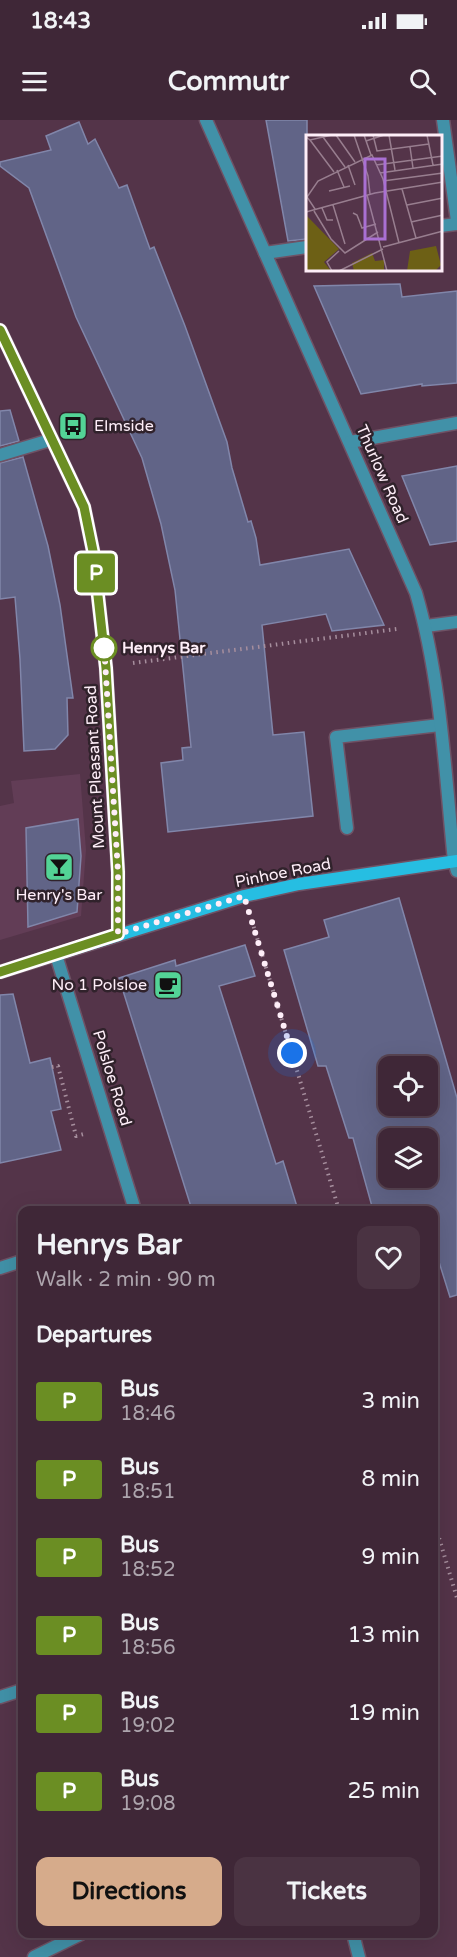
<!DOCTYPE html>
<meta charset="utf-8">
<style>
:root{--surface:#3f2737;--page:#4a3342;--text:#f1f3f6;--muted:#ada5ad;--line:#584452;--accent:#d6ab8b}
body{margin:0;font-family:"Varela Round",sans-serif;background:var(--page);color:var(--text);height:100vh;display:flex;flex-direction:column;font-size:22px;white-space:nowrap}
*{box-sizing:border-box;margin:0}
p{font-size:20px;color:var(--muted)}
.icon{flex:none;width:33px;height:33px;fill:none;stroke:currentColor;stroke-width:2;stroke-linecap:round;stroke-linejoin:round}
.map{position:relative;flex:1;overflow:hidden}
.drawer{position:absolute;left:18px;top:1086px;width:420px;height:732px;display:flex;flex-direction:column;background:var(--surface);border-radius:12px;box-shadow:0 6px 24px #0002,0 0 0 2px var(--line)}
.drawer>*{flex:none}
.badge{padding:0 12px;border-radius:4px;font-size:21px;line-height:39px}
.tools{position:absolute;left:378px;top:936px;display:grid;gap:12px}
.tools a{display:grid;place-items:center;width:60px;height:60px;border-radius:12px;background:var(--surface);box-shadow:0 6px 24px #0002,0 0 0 2px var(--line);font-size:30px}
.you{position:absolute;width:30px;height:30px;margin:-15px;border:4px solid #fff;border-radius:50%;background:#1a73e8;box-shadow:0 0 0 9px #1a73e833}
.map>.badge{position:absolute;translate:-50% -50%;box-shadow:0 0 0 3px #fff}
h2{padding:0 18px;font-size:22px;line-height:54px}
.round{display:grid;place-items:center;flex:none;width:63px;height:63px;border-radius:12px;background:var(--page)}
.overview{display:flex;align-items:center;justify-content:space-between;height:102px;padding:0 18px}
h1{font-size:28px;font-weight:700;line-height:45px}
.cta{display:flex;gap:12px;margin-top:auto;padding:12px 18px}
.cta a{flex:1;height:69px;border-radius:12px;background:var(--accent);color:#111;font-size:24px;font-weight:700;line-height:69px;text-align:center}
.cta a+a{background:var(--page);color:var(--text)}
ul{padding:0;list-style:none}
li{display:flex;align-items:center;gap:18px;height:78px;padding:0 18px}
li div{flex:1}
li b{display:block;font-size:22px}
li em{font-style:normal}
li .badge{min-width:66px;font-weight:700;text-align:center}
.status{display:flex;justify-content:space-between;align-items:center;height:42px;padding:0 30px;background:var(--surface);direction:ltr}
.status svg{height:16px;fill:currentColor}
header{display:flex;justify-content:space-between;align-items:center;height:78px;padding:0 18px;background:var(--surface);font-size:27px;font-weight:700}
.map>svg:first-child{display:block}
.built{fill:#623d56}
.building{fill:#616487;stroke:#8186aa;stroke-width:1.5;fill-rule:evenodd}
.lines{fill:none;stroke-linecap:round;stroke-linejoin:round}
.service-casing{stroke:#6f5265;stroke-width:15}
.minor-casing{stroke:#6f5265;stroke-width:15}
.tertiary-casing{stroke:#6f5265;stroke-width:15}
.secondary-casing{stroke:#6f5265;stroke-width:15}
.path{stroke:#a68e9d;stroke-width:4;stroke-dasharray:1.5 4.5;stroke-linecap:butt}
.service{stroke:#4191a8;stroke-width:12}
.minor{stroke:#4191a8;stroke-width:12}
.tertiary{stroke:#4191a8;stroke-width:12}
.secondary{stroke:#26bee2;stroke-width:12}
.line-casing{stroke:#fff;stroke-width:14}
.line{stroke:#6b8e23;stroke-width:9}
.walk{stroke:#feeef8;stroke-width:6;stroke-dasharray:0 10.8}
.stop-dot{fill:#fff;stroke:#6b8e23;stroke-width:3}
.labels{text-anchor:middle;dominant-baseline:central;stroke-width:5;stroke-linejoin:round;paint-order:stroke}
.poi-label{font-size:16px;fill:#feeef8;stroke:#30222b;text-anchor:start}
.street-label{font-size:16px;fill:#feeef8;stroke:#30222b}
.stop-label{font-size:16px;font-weight:bold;fill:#feeef8;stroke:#30222b;text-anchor:start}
.inset-road{fill:none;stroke:#987e8f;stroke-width:1.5}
.view{fill:#a970d3;fill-opacity:0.15;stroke:#a970d3;stroke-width:3}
.inset-edge{fill:none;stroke:#feeef8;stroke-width:3}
</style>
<div class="status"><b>18:43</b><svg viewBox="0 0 49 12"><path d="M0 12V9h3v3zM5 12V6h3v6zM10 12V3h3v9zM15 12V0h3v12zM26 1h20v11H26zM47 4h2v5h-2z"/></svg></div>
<header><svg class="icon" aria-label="menu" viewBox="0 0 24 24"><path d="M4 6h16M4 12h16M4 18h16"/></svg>Commutr<svg class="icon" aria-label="search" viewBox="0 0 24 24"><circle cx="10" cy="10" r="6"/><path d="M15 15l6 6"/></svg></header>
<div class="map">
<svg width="457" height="1837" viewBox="0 0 457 1837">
<rect width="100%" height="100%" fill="#543449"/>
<polygon class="built" points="80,654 86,730 81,796 0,820 0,686 14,683 11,661"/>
<g class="building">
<polygon points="266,0 307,0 307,119 288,121"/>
<polygon points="79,2 88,24 95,19 119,68 127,65 150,129 154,127 185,206 227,322 232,348 248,402 251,401 256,418 260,445 349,429 384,505 332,511 326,494 262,505 273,615 304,612 313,696 168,712 161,643 183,640 182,628 191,627 175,470 161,404 142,338 76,197 29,68 0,46 0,42 51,30 46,16"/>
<polygon points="400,164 402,177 457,171 457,263 422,266 422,264 361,274 314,166"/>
<polygon points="10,290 19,321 0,326 0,291"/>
<polygon points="23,337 48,426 60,485 73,578 67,578 68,615 55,629 24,631 20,539 15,477 0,479 0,343"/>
<polygon points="457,346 457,421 430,425 402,356"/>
<polygon points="78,699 81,736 77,792 28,807 26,708"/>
<path d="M 399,778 L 457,978 L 457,1175 L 450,1177 L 434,1126 L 434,1090 L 373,1090 L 353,1018 L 349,1018 L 326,946 L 318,946 L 284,830 L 329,817 L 324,800 ZM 388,946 L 428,946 L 428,986 L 388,986 ZM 388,1018 L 428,1018 L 428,1058 L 388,1058 Z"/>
<polygon points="245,825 255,856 219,866 276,1044 283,1041 298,1090 192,1090 119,858 175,840 176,846"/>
<polygon points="13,874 30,943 50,938 61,989 51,991 61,1030 0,1043 0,875"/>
</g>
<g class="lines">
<g class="service-casing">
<g id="service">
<polyline points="443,0 457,101"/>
<polyline points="440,106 457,104"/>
<polyline points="265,133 307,127"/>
<polyline points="0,335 50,320"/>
<polyline points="426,506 457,502"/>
<polyline points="347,708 336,617 440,605"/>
<polyline points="0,1148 22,1141"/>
</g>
</g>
<g class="minor-casing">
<g id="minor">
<path d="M 206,0 L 416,473 C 441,559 445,652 454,741 L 457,751"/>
<polyline points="350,322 457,303"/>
<polyline points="0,1577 22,1570"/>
<polyline points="34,1837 81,1814"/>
</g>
</g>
<g class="tertiary-casing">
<g id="tertiary">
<polyline points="0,210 84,387 93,431 106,548 118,752 118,815"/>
<polyline points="56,835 135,1090"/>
<polyline points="353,1814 359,1837"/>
</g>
</g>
<g class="secondary-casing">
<polyline id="secondary" points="0,852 244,776 299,764 457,741"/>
</g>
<g class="path">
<polyline points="133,543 397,509"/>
<polyline points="252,801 339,1090"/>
<polyline points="52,947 58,946 76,1016 84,1014"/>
<polyline points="434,1401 457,1478"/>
</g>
<use href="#service" class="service"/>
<use href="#minor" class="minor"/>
<use href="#tertiary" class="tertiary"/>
<use href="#secondary" class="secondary"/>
</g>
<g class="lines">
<g class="line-casing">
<polyline id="line" points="0,210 84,387 93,431 106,548 118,752 118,814 0,852"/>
</g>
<use href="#line" class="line"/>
<polyline class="walk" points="104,528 104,524 118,752 118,814 244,776 292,933"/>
</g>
<defs>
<g id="bus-square" transform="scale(1.5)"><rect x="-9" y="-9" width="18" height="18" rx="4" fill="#53d396" stroke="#30222b"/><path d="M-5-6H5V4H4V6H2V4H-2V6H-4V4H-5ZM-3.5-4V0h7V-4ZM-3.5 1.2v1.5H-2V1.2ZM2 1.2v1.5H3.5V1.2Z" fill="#111"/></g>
<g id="bar-square" transform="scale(1.5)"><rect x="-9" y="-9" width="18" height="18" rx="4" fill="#53d396" stroke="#30222b"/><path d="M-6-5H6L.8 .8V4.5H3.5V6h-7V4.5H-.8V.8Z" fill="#111"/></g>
<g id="cafe-square" transform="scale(1.5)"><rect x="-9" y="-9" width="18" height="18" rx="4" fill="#53d396" stroke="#30222b"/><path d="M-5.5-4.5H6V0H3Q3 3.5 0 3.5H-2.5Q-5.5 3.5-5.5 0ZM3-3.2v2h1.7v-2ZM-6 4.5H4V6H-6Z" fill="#111"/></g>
</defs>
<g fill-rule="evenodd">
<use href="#bus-square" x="73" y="306"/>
<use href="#bar-square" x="59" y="747"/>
<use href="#cafe-square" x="168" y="865"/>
</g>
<circle class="stop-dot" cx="104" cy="528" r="12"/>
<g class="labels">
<g class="poi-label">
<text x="94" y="306">Elmside</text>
<text x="59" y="775" text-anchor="middle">Henry's Bar</text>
<text x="147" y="865" text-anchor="end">No 1 Polsloe</text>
</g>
<g class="street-label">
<text transform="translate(382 354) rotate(66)">Thurlow Road</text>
<text transform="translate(95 647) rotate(-93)">Mount Pleasant Road</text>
<text transform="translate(283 753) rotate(-11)">Pinhoe Road</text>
<text transform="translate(112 958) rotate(73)">Polsloe Road</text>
</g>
<g class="stop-label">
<text x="122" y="528">Henrys Bar</text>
</g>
</g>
<g transform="translate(306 15)">
<rect width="136" height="136" fill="#543449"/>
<path d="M 0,80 L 33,114 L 18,127 L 25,136 L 0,136 ZM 130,111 L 135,130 L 130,135 L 101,136 L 104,116 ZM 66,118 L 69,126 L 78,125 L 78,136 L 48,136 L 46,128 Z" fill="#6d6015"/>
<path class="inset-road" d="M 30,0 L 49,27M 48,0 L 62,41 L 64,59M 58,0 L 65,20M 67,0 L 71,16 L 123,9M 83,0 L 89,35M 121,0 L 127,30M 0,2 L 4,5 L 26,0M 17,2 L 39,32M 4,5 L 28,37M 60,6 L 78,0M 104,12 L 107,33M 42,30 L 49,50M 70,30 L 137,21M 31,35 L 38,52M 74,38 L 137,29M 77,46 L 137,38M 96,54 L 110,103M 23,56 L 44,51M 61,60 L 81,136M 27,70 L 39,109M 101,70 L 137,63M 16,73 L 21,85 L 27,85M 9,74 L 1,62 L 12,46 L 66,20 L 77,44 L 93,108M 8,76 L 25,104 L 39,118 L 72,97M 0,77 L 69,58 L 137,47M 47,78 L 51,80 L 56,93 L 70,89M 105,87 L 137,80M 77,112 L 137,96M 26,136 L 21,127 L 33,116M 33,136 L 77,114"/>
<path class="view" d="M 59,24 L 79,24 L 79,104 L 59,104 Z"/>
<rect width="136" height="136" class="inset-edge"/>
</g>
</svg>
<div class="tools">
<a><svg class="icon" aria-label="locate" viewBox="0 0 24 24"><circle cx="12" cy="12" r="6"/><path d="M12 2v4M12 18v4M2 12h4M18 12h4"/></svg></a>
<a><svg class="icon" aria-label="layers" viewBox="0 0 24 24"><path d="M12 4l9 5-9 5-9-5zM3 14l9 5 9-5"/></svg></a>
</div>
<div class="you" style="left:292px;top:933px"></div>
<b class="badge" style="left:96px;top:453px;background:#6b8e23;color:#fff">P</b>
<section class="drawer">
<div class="overview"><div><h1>Henrys Bar</h1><p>Walk · 2 min · 90 m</p></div><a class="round"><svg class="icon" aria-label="heart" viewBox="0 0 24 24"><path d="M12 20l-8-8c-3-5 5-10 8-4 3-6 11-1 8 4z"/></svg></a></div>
<h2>Departures</h2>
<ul>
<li><span class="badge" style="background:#6b8e23;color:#fff">P</span><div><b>Bus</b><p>18:46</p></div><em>3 min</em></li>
<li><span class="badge" style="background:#6b8e23;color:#fff">P</span><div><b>Bus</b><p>18:51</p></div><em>8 min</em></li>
<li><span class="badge" style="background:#6b8e23;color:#fff">P</span><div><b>Bus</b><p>18:52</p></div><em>9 min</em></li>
<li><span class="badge" style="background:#6b8e23;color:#fff">P</span><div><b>Bus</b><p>18:56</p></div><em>13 min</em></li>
<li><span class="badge" style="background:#6b8e23;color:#fff">P</span><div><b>Bus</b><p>19:02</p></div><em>19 min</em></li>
<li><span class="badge" style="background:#6b8e23;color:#fff">P</span><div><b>Bus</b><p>19:08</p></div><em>25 min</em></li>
</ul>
<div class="cta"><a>Directions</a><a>Tickets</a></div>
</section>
</div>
